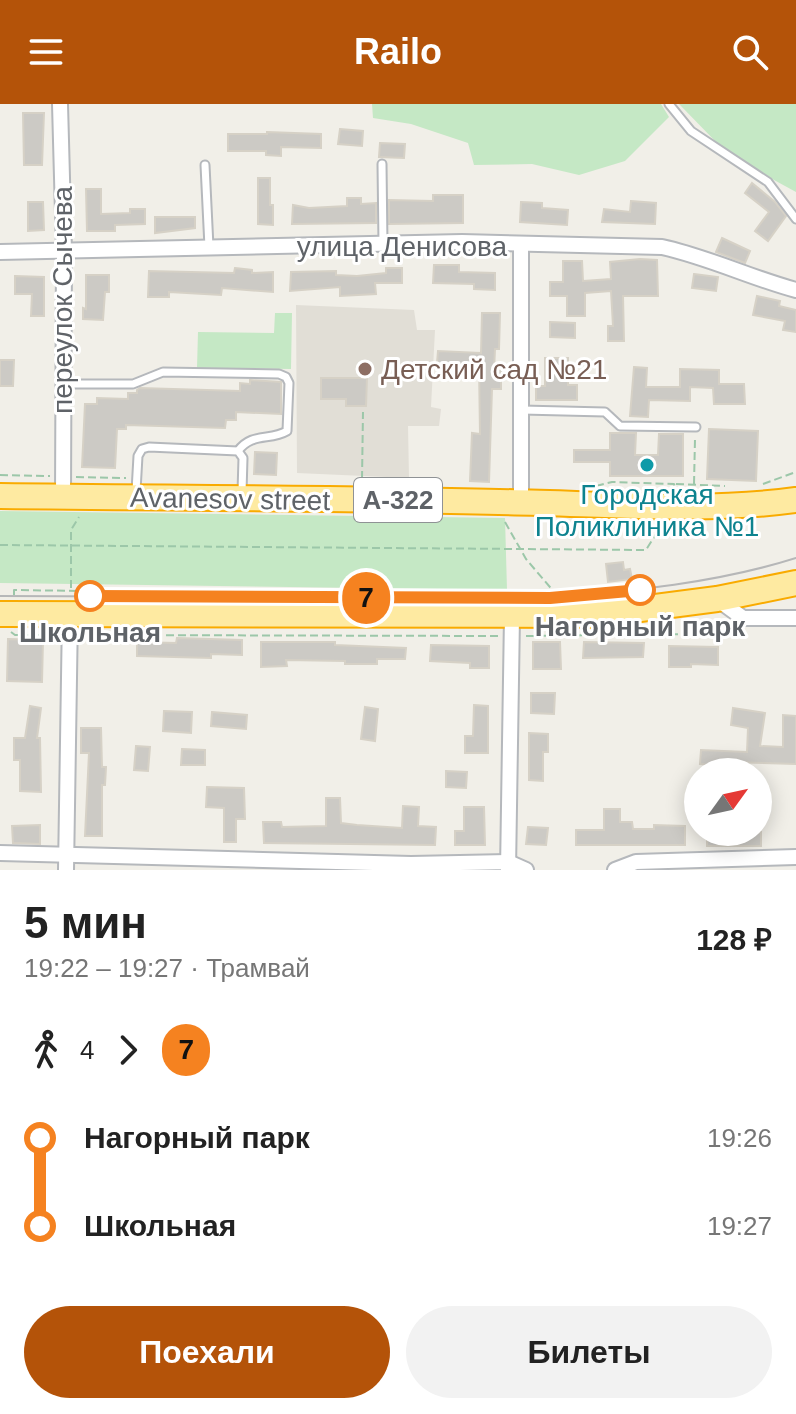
<!DOCTYPE html>
<html lang="ru">
<meta charset="utf-8">
<style>
:root{--surface:#fff;--page:#f2f2f2;--text:#222;--muted:#767676;--accent:#b45309}
body{margin:0;font-family:Arial,sans-serif;background:var(--page);color:var(--text);height:100vh;display:flex;flex-direction:column;font-size:30px;white-space:nowrap}
*{box-sizing:border-box;margin:0}
p{font-size:26px;color:var(--muted)}
.icon{flex:none;width:44px;height:44px;fill:none;stroke:currentColor;stroke-width:2;stroke-linecap:round;stroke-linejoin:round}
.map{position:relative;height:766px;overflow:hidden}
.details{display:flex;flex-direction:column;background:var(--surface);flex:1}
.details>*{flex:none}
.badge{padding:0 16px;border-radius:26px;font-size:28px;line-height:52px}
.needle{width:52px;rotate:57deg}
.buttons{position:absolute;left:684px;top:654px;display:grid;gap:16px}
.buttons a{display:grid;place-items:center;width:88px;height:88px;border-radius:50%;background:var(--surface);box-shadow:0 4px 20px #0003;font-size:40px}
.map>.badge{position:absolute;translate:-50% -50%;box-shadow:0 0 0 4px #fff}
.legs{display:flex;align-items:center;gap:12px;height:88px;padding:0 24px;font-size:26px}
.legs p{margin-inline-start:auto}
.headline{display:flex;align-items:center;justify-content:space-between;height:136px;padding:0 24px}
h1{font-size:44px;font-weight:800;line-height:60px}
.button{display:flex;gap:16px;margin-top:auto;padding:16px 24px}
.button a{flex:1;height:92px;border-radius:48px;background:var(--accent);color:#fff;font-size:32px;font-weight:800;line-height:92px;text-align:center}
.button a+a{background:var(--page);color:var(--text)}
ul{padding:0 24px;list-style:none}
li{display:flex;align-items:center;gap:28px;height:88px;font-size:30px}
li i{display:grid;place-items:center;width:12px;height:100%;margin:0 10px;background:currentColor}
li i::after{content:'';width:20px;height:20px;margin:-10px;border:6px solid;border-radius:50%;background:var(--surface)}
li p{margin-inline-start:auto}
li:first-child i{background:linear-gradient(#0000 50%,currentColor 0)}
li:last-child i{background:linear-gradient(currentColor 50%,#0000 0)}
header{display:flex;justify-content:space-between;align-items:center;height:104px;padding:0 24px;background:var(--accent);color:#fff;font-size:36px;font-weight:800}
.map>svg:first-child{display:block}
.education{fill:#e1ded6}
.green{fill:#c5e8c5}
.building{fill:#cccac5;stroke:#d6d1c6;stroke-width:2}
.lines{fill:none;stroke-linecap:round;stroke-linejoin:round}
.service-casing{stroke:#b5b8bc;stroke-width:11}
.minor-casing{stroke:#b5b8bc;stroke-width:18}
.trunk-casing{stroke:#f9ab00;stroke-width:28}
.path{stroke:#9cc7a9;stroke-width:2;stroke-dasharray:8 4;stroke-linecap:butt}
.service{stroke:#fff;stroke-width:7}
.minor{stroke:#fff;stroke-width:14}
.trunk{stroke:#feeaa1;stroke-width:24}
.tram{stroke:#b6b7b8;stroke-width:2}
.line-1-casing{stroke:#fff;stroke-width:18}
.line-1{stroke:#f58220;stroke-width:12}
.education-dot{fill:#8d6e63;stroke:#fff;stroke-width:3}
.culture-dot{fill:#0f9aa8;stroke:#fff;stroke-width:3}
.stop-1-dot{fill:#fff;stroke:#f58220;stroke-width:4}
.labels{text-anchor:middle;dominant-baseline:central;stroke-width:6;stroke-linejoin:round;paint-order:stroke}
.shield{fill:#fff;stroke:#8f9295;stroke-width:2}
.shield-label{font-size:26px;font-weight:bold;fill:#5f6368}
.street-label{font-size:28px;fill:#5f6368;stroke:#fff}
.education-label{font-size:28px;fill:#785e54;stroke:#fff;text-anchor:start}
.culture-label{font-size:28px;fill:#0d838f;stroke:#fff}
.stop-label{font-size:28px;font-weight:bold;fill:#5f6368;stroke:#fff}
</style>
<header><svg class="icon" aria-label="menu" viewBox="0 0 24 24"><path d="M4 6h16M4 12h16M4 18h16"/></svg>Railo<svg class="icon" aria-label="search" viewBox="0 0 24 24"><circle cx="10" cy="10" r="6"/><path d="M15 15l6 6"/></svg></header>
<div class="map">
<svg width="796" height="766" viewBox="0 0 796 766">
<rect width="100%" height="100%" fill="#f1efe8"/>
<polygon class="education" points="296,201 414,206 417,226 435,226 431,303 441,305 439,322 408,322 409,374 297,369"/>
<g class="green">
<polygon points="372,0 661,0 669,13 625,57 579,71 532,60 474,61 468,39 411,20 373,14"/>
<polygon points="679,0 796,0 796,88 774,76 718,40"/>
<polygon points="275,209 292,209 291,265 197,264 198,228 274,229"/>
<polygon points="0,407 505,414 507,486 0,479"/>
</g>
<g class="building">
<polygon points="23,9 44,9 42,61 24,61"/>
<polygon points="340,25 363,27 362,42 338,40"/>
<polygon points="267,28 321,30 321,44 281,43 281,52 266,51 266,47 228,47 228,30 267,30"/>
<polygon points="380,39 405,40 404,54 379,53"/>
<polygon points="258,74 270,74 270,101 273,101 273,121 258,120"/>
<polygon points="752,79 775,98 786,112 768,137 755,127 769,108 745,89"/>
<polygon points="86,85 101,85 101,110 130,109 130,105 145,105 145,120 115,121 115,127 87,127"/>
<polygon points="433,91 463,91 463,119 389,120 389,96 433,97"/>
<polygon points="347,94 361,94 361,100 376,99 376,119 292,120 293,101 309,104 347,102"/>
<polygon points="631,97 656,99 655,120 602,118 604,105 630,108"/>
<polygon points="28,98 43,98 44,126 28,127"/>
<polygon points="521,98 542,99 542,104 568,106 567,121 520,118"/>
<polygon points="155,113 195,113 195,124 155,129"/>
<polygon points="722,134 750,147 745,159 716,148"/>
<polygon points="640,155 657,156 658,192 623,192 624,237 608,237 608,222 613,222 611,187 585,189 585,212 567,212 567,192 550,192 550,178 563,178 563,157 582,157 583,177 611,175 610,158"/>
<polygon points="434,161 459,161 459,168 495,169 495,186 474,185 474,180 433,179"/>
<polygon points="235,164 252,166 252,169 273,168 273,188 222,184 221,191 169,188 169,193 148,193 149,167 234,169"/>
<polygon points="386,164 402,164 402,179 375,179 376,190 340,192 340,183 290,187 291,168 336,167 336,171 357,172 386,169"/>
<polygon points="694,170 718,173 716,187 692,184"/>
<polygon points="86,171 109,171 109,188 105,188 103,216 83,215 83,204 86,205"/>
<polygon points="15,172 44,173 44,212 31,212 32,190 15,190"/>
<polygon points="757,192 780,197 779,202 796,206 796,228 783,226 785,217 753,211"/>
<polygon points="482,209 500,209 499,245 495,245 494,267 501,267 501,285 492,285 489,378 470,377 472,329 480,330 479,261 437,259 438,247 481,249"/>
<polygon points="550,218 575,219 575,234 550,233"/>
<polygon points="545,254 568,254 568,281 577,281 577,296 536,296 536,282 545,282"/>
<polygon points="0,256 14,256 13,282 0,282"/>
<polygon points="634,263 647,264 646,283 680,283 680,265 719,266 719,280 744,280 745,300 714,300 713,284 690,283 690,297 649,296 648,313 630,312"/>
<polygon points="321,274 367,274 366,302 346,302 346,295 321,295"/>
<polygon points="250,276 281,278 281,310 236,308 236,316 226,316 225,324 126,321 126,325 117,325 115,364 82,363 85,300 97,300 97,294 128,295 128,289 137,289 137,286 140,284 240,287 240,279 250,280"/>
<polygon points="709,325 758,327 756,377 707,375"/>
<polygon points="610,329 636,329 635,351 658,351 659,330 683,330 683,372 610,372 610,358 574,358 574,346 610,346"/>
<polygon points="255,348 277,349 276,371 254,370"/>
<polygon points="623,458 624,466 630,465 632,475 608,478 606,460"/>
<polygon points="177,534 242,536 242,551 211,550 211,554 137,552 137,538 176,539"/>
<polygon points="8,535 43,536 42,578 7,577"/>
<polygon points="261,538 335,538 335,541 406,544 405,555 377,555 377,560 345,560 345,557 286,556 287,562 261,563"/>
<polygon points="533,538 560,538 561,565 533,565"/>
<polygon points="584,538 644,539 643,553 583,554"/>
<polygon points="431,541 489,542 489,564 470,564 470,559 430,557"/>
<polygon points="669,542 718,543 718,561 691,560 691,563 669,563"/>
<polygon points="531,589 555,589 554,610 531,609"/>
<polygon points="474,601 488,602 488,649 465,649 465,632 473,632"/>
<polygon points="30,602 41,604 37,634 40,634 41,688 20,687 20,656 14,656 14,634 25,634"/>
<polygon points="365,603 378,605 375,637 361,635"/>
<polygon points="733,604 765,609 760,642 783,643 783,611 796,612 796,660 728,658 728,662 700,660 701,646 747,648 748,624 731,621"/>
<polygon points="164,607 192,608 191,629 163,627"/>
<polygon points="212,608 247,611 246,625 211,622"/>
<polygon points="81,624 101,624 102,663 106,663 105,681 102,681 102,732 85,732 89,649 81,649"/>
<polygon points="529,629 548,630 548,648 543,648 543,677 529,676"/>
<polygon points="136,642 150,643 148,667 134,666"/>
<polygon points="182,645 205,646 205,661 181,661"/>
<polygon points="446,667 467,668 466,684 446,683"/>
<polygon points="207,683 244,684 245,715 236,715 236,738 224,738 224,704 206,703"/>
<polygon points="326,694 340,694 341,719 357,721 402,724 403,702 419,703 418,722 436,723 435,741 264,739 263,718 281,718 282,723 326,722"/>
<polygon points="464,703 484,703 485,741 455,741 455,727 464,727"/>
<polygon points="604,705 620,705 620,718 632,718 633,725 654,725 654,721 685,722 685,741 576,741 576,726 604,726"/>
<polygon points="40,721 40,740 13,739 12,722"/>
<polygon points="528,723 548,724 546,741 526,740"/>
<polygon points="761,728 761,742 707,742 707,729"/>
</g>
<g class="lines">
<g class="service-casing">
<g id="service">
<polyline points="669,0 691,27 768,78 796,115"/>
<polyline points="382,60 383,140"/>
<polyline points="205,61 209,143"/>
<path d="M 63,280 L 133,280 L 163,268 L 279,270 L 286,273 L 289,279 L 287,327 C 270,337 252,328 238,347"/>
<polyline points="522,306 605,308 620,322 696,323"/>
<polyline points="136,387 138,352 142,345 149,343 238,347 243,354 242,388"/>
</g>
</g>
<g class="minor-casing">
<g id="minor">
<polyline points="60,0 64,147 63,393"/>
<path d="M 0,148 L 462,138 L 662,143 C 708,153 751,174 796,186"/>
<polyline points="521,398 521,141"/>
<polyline points="717,495 743,514 796,514"/>
<polyline points="0,749 411,760 508,758 526,766"/>
<polyline points="66,766 70,510"/>
<polyline points="508,766 512,512"/>
<polyline points="615,766 636,758 796,753"/>
</g>
</g>
<g class="trunk-casing">
<g id="trunk">
<path d="M 0,392 C 166,394 332,394 499,398 C 597,399 698,409 796,396"/>
<polyline points="0,510 594,511 717,495 796,479"/>
</g>
</g>
<g class="path">
<polyline points="0,371 50,372"/>
<polyline points="76,373 126,374"/>
<polyline points="362,375 363,308"/>
<polyline points="676,380 725,382"/>
<polyline points="694,380 695,335"/>
<polyline points="763,380 796,368"/>
<polyline points="596,382 612,378 674,380 675,383"/>
<polyline points="505,418 526,455 555,489 634,480"/>
<polyline points="0,441 646,446 661,422"/>
<polyline points="71,484 71,426 79,413"/>
<polyline points="14,491 14,486 85,487"/>
<polyline points="11,528 15,531 56,531"/>
<polyline points="82,531 500,532"/>
<polyline points="526,532 691,530 726,520"/>
</g>
<use href="#service" class="service"/>
<use href="#minor" class="minor"/>
<use href="#trunk" class="trunk"/>
<path class="tram" d="M 0,492 L 550,494 C 632,487 717,479 796,454"/>
</g>
<g class="lines">
<g class="line-1-casing">
<polyline id="line-1" points="90,492 550,494 640,486"/>
</g>
<use href="#line-1" class="line-1"/>
</g>
<circle class="education-dot" cx="365" cy="265" r="8"/>
<circle class="culture-dot" cx="647" cy="361" r="8"/>
<g class="stop-1-dot">
<circle cx="640" cy="486" r="14"/>
<circle cx="90" cy="492" r="14"/>
</g>
<g class="labels">
<rect class="shield" x="354" y="374" width="88" height="44" rx="6"/>
<g class="shield-label">
<text x="398" y="396">А-322</text>
</g>
<g class="street-label">
<text x="402" y="142">улица Денисова</text>
<text transform="translate(62 196) rotate(-90)">переулок Сычева</text>
<text transform="translate(230 395) rotate(1)">Avanesov street</text>
</g>
<g class="education-label">
<text x="381" y="265">Детский сад №21</text>
</g>
<g class="culture-label">
<text x="647" y="390">Городская<tspan x="647" dy="32">Поликлиника №1</tspan></text>
</g>
<g class="stop-label">
<text x="640" y="522">Нагорный парк</text>
<text x="90" y="528">Школьная</text>
</g>
</g>
</svg>
<div class="buttons">
<a><svg class="needle" viewBox="-14 -14 28 28"><path d="M0-13l5 13h-10z" fill="#e53935"/><path d="M0 13l5-13h-10z" fill="#767676"/></svg></a>
</div>
<b class="badge" style="left:366px;top:494px;background:#f58220;color:#111">7</b>
</div>
<section class="details">
<div class="headline"><div><h1>5 мин</h1><p>19:22 – 19:27 · Трамвай</p></div><b>128 ₽</b></div>
<div class="legs"><svg class="icon" aria-label="walk" viewBox="0 0 24 24"><circle cx="13" cy="4" r="2"/><path d="M13 8l-2 6 4 7M11 14l-3 7M7 12l3-4h3l4 4"/></svg>4<svg class="icon" aria-label="forward" viewBox="0 0 24 24"><path d="M9 5l7 7-7 7"/></svg><b class="badge" style="background:#f58220;color:#111">7</b></div>
<ul>
<li><i style="color:#f58220"></i><b>Нагорный парк</b><p>19:26</p></li>
<li><i style="color:#f58220"></i><b>Школьная</b><p>19:27</p></li>
</ul>
<div class="button"><a>Поехали</a><a>Билеты</a></div>
</section>
